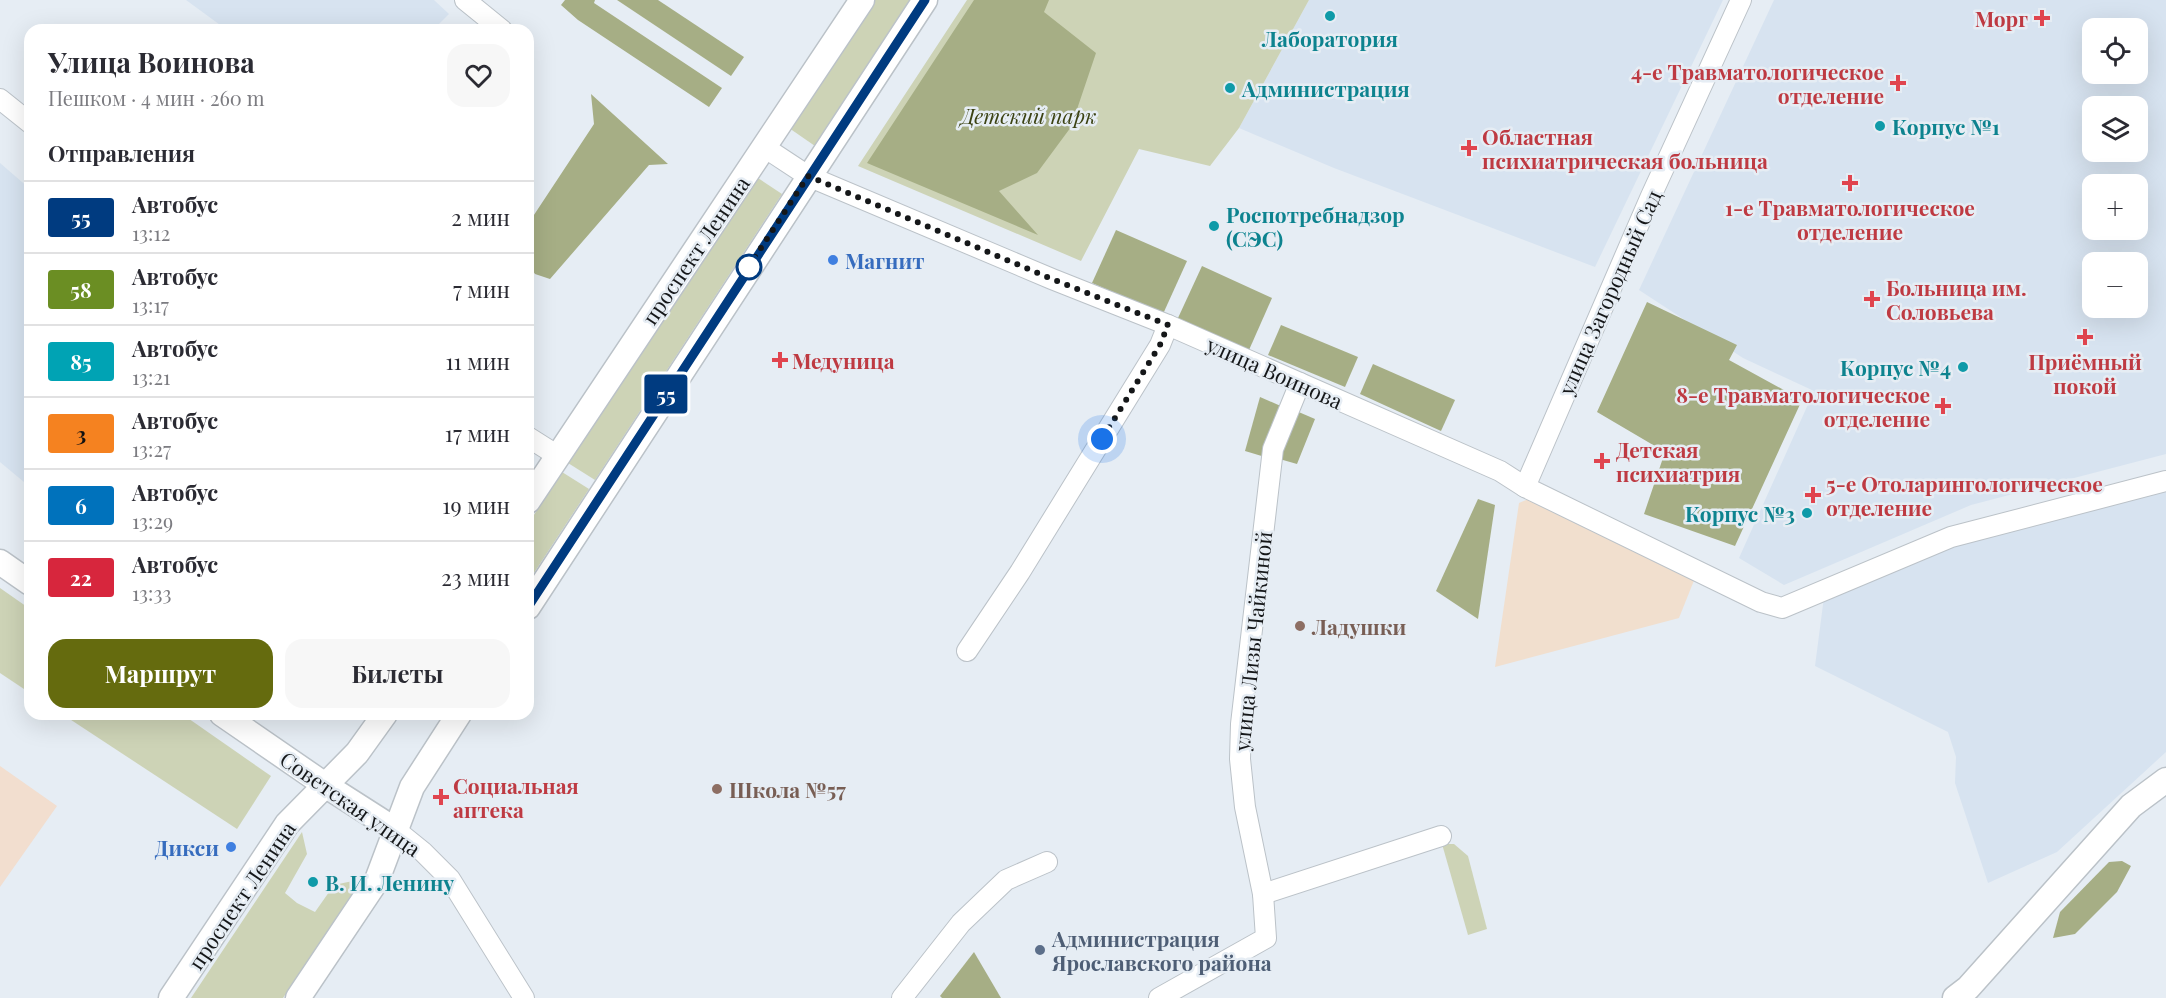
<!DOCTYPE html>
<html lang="ru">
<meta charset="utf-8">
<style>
:root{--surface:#fff;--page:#f7f7f7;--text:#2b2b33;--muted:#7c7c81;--line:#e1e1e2;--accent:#656b0e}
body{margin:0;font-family:"Playfair Display",serif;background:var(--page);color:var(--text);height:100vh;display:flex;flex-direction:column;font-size:22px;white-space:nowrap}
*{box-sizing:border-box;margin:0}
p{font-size:20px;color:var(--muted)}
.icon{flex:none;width:33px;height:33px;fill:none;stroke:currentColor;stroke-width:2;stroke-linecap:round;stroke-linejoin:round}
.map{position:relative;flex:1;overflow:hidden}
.side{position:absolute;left:24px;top:24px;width:510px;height:696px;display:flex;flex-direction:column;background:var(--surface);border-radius:18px;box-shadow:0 6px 24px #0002}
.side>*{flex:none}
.badge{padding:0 12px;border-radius:4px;font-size:21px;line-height:39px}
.controls{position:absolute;left:2082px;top:18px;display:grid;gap:12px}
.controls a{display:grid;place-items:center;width:66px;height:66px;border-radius:12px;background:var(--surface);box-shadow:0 6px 24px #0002;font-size:30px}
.you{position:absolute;width:30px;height:30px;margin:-15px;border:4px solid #fff;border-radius:50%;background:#1a73e8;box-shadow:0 0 0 9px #1a73e833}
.map>.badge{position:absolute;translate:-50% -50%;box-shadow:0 0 0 3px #fff}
h2{padding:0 24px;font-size:22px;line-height:54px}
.round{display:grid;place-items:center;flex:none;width:63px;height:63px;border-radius:18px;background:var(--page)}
.overview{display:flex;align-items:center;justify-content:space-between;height:102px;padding:0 24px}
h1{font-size:28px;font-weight:700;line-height:45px}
.cta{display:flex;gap:12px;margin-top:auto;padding:12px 24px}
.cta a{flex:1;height:69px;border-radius:18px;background:var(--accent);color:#fff;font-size:24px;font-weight:700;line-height:69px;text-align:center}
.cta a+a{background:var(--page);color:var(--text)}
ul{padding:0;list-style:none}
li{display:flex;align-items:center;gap:18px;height:72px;padding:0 24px;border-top:2px solid var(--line)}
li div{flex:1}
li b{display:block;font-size:22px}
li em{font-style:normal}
li .badge{min-width:66px;font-weight:700;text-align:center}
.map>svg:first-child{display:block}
.commercial{fill:#f1dfce}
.built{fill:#d7e3f0;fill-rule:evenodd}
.education{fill:#f2decf}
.green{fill:#cdd3b6}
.forest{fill:#a6ae85}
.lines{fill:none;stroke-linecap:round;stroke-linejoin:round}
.minor-casing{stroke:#bbc2c8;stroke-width:22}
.major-casing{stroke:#bbc2c8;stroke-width:27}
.minor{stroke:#fff;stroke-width:20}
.major{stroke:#fff;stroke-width:24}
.line-casing{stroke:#fff;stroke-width:14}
.line{stroke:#003b80;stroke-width:9}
.walk{stroke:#151719;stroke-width:6;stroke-dasharray:0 10.8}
.culture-dot{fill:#0f9aa8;stroke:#e6edf4;stroke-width:2}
.health-dot{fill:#e0444e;stroke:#e6edf4;stroke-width:2}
.shop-dot{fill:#3f7fe0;stroke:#e6edf4;stroke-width:2}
.stop-dot{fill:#fff;stroke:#003b80;stroke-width:3}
.education-dot{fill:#8d6e63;stroke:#e6edf4;stroke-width:2}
.service-dot{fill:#5c6f8a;stroke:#e6edf4;stroke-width:2}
.labels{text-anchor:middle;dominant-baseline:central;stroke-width:5;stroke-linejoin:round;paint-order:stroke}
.health-label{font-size:21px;font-weight:bold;fill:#be3a42;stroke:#e6edf4;text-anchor:start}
.culture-label{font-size:21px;font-weight:bold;fill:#0d838f;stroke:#e6edf4;text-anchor:start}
.park-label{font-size:21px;font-style:italic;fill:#3b4212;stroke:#e6edf4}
.street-label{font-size:21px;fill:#151719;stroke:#e6edf4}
.shop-label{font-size:21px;font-weight:bold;fill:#366cbe;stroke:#e6edf4;text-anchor:start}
.education-label{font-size:21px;font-weight:bold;fill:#785e54;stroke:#e6edf4;text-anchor:start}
.service-label{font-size:21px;font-weight:bold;fill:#4e5e75;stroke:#e6edf4;text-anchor:start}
</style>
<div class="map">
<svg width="2166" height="998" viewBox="0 0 2166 998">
<rect width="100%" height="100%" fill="#e6edf4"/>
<polygon class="commercial" points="1531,498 1695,578 1679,618 1495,667 1519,503"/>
<g class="built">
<polygon points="186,0 434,0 449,14 433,30 227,30"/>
<polygon points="1309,0 1723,0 1595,267 1334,168 1239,128"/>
<path d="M 1774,0 L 2166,0 L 2166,454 L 1971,505 L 1784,585 L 1739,558 L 1814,391 L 1743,358 L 1639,290 ZM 2092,28 L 2138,28 L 2138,74 L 2092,74 ZM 2092,106 L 2138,106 L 2138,152 L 2092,152 ZM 2092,184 L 2138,184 L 2138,230 L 2092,230 ZM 2092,262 L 2138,262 L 2138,308 L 2092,308 Z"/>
<polygon points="0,163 30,189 30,475 24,482 0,462"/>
<polygon points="2166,491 2166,752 2057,852 1988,883 1955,783 1956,757 1948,732 1815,666 1824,597 1952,545"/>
</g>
<polygon class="education" points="0,766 57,806 0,887"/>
<g class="green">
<polygon points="873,0 911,0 815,146 789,128"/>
<polygon points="967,0 1309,0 1239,128 1210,166 1139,149 1081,261 858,166"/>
<polygon points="755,176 782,194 595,480 568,463"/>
<polygon points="562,472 589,489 528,582 528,524"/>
<polygon points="0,588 30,609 30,693 0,673"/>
<polygon points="62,714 182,714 271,776 237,829"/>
<polygon points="302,832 307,854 285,893 297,903 315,912 334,885 362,879 283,998 191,998"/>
<polygon points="1442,844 1454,844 1468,856 1487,929 1468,935"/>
</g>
<g class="forest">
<polygon points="565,0 595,0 594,3 722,88 709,107 578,20 561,5"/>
<polygon points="617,0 658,0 744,57 731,76"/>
<polygon points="974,0 1049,0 1044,12 1096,53 1071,127 1037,173 999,191 1038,235 867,163"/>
<polygon points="591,94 668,164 649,165 550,279 535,274 528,264 528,224 594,124"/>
<polygon points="1116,230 1187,261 1163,314 1092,283"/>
<polygon points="1202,266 1272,298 1249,350 1178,318"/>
<polygon points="1647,302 1737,345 1729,360 1802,400 1735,546 1644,514 1665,452 1597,412"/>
<polygon points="1281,325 1358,357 1345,387 1268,355"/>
<polygon points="1373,364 1455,400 1441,431 1360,394"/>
<polygon points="1260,397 1283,407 1265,457 1245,451"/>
<polygon points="1294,410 1315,419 1297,464 1276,458"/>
<polygon points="1478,499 1495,505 1478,619 1436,591"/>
<polygon points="2122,861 2131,866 2117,892 2075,934 2053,938 2060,912 2109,862"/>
<polygon points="974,952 1001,998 942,998 940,996"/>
</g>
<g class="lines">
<g class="minor-casing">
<g id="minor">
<polyline points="465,0 502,30"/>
<polyline points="0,99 30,123"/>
<polyline points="764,147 808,176 1052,279 1168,325 1500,471 1525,487 1761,602 1782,608 1951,537 2166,481"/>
<polyline points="528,437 558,456"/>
<polyline points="1525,487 1651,196 1741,0"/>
<polyline points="967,651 1020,572 1160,345 1168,325"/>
<polyline points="397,831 423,852 450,879 524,998"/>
<polyline points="1263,894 1441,836"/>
<polyline points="902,998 961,923 1006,880 1047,862"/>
<polyline points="1159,998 1266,938 1263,894 1245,807 1240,759 1241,724 1273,449 1300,383"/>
</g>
</g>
<g class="major-casing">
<g id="major">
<polyline points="528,501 862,0"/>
<polyline points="0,562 30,583"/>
<polyline points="528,607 925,0"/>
<polyline points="222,714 325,785 397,831"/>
<polyline points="171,998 287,824 357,753 385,714"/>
<polyline points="298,998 377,880 412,787 459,714"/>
<polyline points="1955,998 1968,988 2131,806 2166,780"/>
</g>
</g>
<use href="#minor" class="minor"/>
<use href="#major" class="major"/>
</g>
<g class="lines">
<g class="line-casing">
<polyline id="line" points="528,607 925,0"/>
</g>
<use href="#line" class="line"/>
<polyline class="walk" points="749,267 746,271 808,176 1052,279 1168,325 1160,345 1102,439"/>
</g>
<g class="culture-dot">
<circle cx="1330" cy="16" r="6"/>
<circle cx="1230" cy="88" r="6"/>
<circle cx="1880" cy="126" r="6"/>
<circle cx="1214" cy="226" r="6"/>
<circle cx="1963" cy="367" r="6"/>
<circle cx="1807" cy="513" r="6"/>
<circle cx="313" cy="882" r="6"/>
</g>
<g class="health-dot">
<path d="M2039 9h6v6h6v6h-6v6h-6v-6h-6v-6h6z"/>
<path d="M1895 74h6v6h6v6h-6v6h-6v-6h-6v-6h6z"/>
<path d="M1466 139h6v6h6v6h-6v6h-6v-6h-6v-6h6z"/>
<path d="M1847 174h6v6h6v6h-6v6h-6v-6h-6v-6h6z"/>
<path d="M1869 290h6v6h6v6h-6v6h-6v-6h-6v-6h6z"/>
<path d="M2082 328h6v6h6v6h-6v6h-6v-6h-6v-6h6z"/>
<path d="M777 351h6v6h6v6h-6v6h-6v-6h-6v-6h6z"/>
<path d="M1940 397h6v6h6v6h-6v6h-6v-6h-6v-6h6z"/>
<path d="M1599 452h6v6h6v6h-6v6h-6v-6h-6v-6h6z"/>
<path d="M1810 486h6v6h6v6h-6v6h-6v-6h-6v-6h6z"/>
<path d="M438 788h6v6h6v6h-6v6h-6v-6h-6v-6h6z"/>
</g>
<g class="shop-dot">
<circle cx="833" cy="260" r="6"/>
<circle cx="231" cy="847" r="6"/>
</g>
<circle class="stop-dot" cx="749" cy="267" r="12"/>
<g class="education-dot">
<circle cx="1300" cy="626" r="6"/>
<circle cx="717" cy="789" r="6"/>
</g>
<circle class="service-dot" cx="1040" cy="950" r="6"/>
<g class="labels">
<g class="health-label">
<text x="2028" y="18" text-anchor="end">Морг</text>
<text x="1884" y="71" text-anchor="end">4-е Травматологическое<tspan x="1884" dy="24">отделение</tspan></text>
<text x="1482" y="136">Областная<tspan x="1482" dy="24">психиатрическая больница</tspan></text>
<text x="1850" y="207" text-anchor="middle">1-е Травматологическое<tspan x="1850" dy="24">отделение</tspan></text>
<text x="1886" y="287">Больница им.<tspan x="1886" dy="24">Соловьева</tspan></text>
<text x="792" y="360">Медуница</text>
<text x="2085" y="361" text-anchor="middle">Приёмный<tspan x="2085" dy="24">покой</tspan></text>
<text x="1930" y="394" text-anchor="end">8-е Травматологическое<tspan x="1930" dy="24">отделение</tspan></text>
<text x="1616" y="449">Детская<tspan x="1616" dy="24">психиатрия</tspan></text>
<text x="1826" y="483">5-е Отоларингологическое<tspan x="1826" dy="24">отделение</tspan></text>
<text x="453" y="785">Социальная<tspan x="453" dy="24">аптека</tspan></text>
</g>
<g class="culture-label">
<text x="1330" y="38" text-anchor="middle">Лаборатория</text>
<text x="1242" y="88">Администрация</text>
<text x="1892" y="126">Корпус №1</text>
<text x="1226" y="214">Роспотребнадзор<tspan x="1226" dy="24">(СЭС)</tspan></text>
<text x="1951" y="367" text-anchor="end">Корпус №4</text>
<text x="1795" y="513" text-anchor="end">Корпус №3</text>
<text x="325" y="882">В. И. Ленину</text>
</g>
<g class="park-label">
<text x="1029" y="115">Детский парк</text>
</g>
<g class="street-label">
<text transform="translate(695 250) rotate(-56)">проспект Ленина</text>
<text transform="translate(1609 292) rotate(-66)">улица Загородный Сад</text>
<text transform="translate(1275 372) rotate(24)">улица Воинова</text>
<text transform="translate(1252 641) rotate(-84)">улица Лизы Чайкиной</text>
<text transform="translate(351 803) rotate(35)">Советская улица</text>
<text transform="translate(241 895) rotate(-56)">проспект Ленина</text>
</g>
<g class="shop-label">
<text x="845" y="260">Магнит</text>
<text x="219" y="847" text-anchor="end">Дикси</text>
</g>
<g class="education-label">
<text x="1312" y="626">Ладушки</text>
<text x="729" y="789">Школа №57</text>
</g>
<g class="service-label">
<text x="1052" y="938">Администрация<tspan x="1052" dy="24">Ярославского района</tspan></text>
</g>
</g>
</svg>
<div class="controls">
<a><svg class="icon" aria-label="locate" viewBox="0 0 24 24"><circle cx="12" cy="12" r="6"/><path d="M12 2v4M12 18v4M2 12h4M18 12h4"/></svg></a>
<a><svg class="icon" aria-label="layers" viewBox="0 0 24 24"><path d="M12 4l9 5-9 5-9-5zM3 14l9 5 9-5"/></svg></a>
<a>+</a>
<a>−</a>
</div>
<div class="you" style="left:1102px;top:439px"></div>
<b class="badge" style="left:666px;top:394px;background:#003b80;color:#fff">55</b>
<section class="side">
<div class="overview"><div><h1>Улица Воинова</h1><p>Пешком · 4 мин · 260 m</p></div><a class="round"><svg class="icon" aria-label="heart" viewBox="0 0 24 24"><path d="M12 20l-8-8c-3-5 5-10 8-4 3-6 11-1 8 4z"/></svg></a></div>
<h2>Отправления</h2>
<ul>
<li><span class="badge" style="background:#003b80;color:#fff">55</span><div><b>Автобус</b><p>13:12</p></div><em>2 мин</em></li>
<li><span class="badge" style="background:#6b8e23;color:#fff">58</span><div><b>Автобус</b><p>13:17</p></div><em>7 мин</em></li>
<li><span class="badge" style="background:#00a3b4;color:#fff">85</span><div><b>Автобус</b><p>13:21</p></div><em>11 мин</em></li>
<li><span class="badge" style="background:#f58220;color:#111">3</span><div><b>Автобус</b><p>13:27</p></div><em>17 мин</em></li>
<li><span class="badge" style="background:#0072bc;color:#fff">6</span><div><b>Автобус</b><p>13:29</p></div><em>19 мин</em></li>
<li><span class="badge" style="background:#d7263d;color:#fff">22</span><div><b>Автобус</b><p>13:33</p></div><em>23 мин</em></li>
</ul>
<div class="cta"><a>Маршрут</a><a>Билеты</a></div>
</section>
</div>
